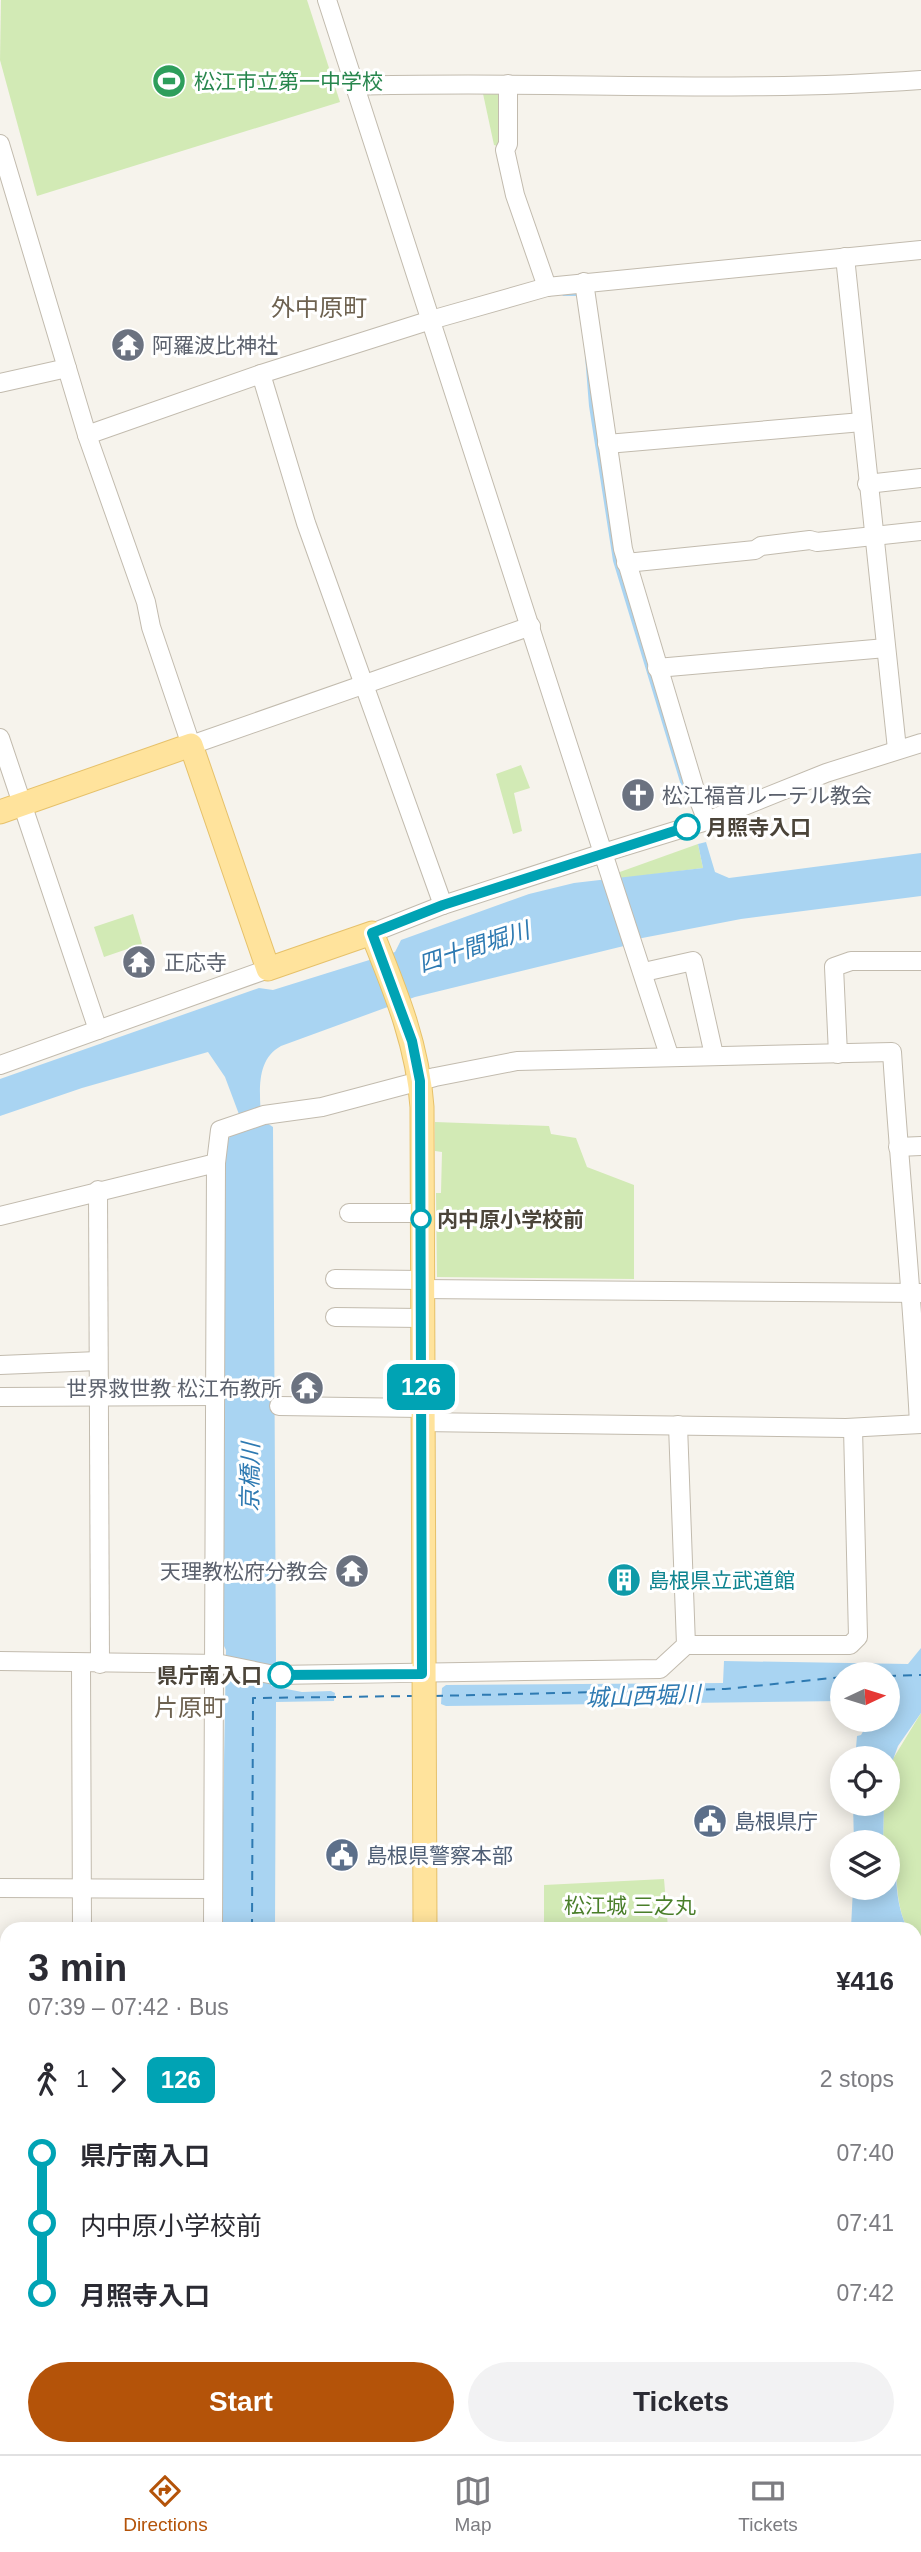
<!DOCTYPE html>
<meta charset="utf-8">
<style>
:root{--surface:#fff;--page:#f2f2f3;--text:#2b2b33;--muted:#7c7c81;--line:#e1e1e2;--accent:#b45309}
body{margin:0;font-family:Arial,"Noto Sans JP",sans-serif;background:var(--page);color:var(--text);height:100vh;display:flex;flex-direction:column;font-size:26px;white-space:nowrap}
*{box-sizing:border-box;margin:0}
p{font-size:23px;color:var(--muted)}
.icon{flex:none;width:38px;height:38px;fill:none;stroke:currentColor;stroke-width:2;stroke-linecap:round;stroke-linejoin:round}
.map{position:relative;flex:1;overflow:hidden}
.sheet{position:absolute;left:0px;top:1922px;width:922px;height:534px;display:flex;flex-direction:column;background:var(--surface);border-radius:21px 21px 0 0;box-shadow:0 4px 18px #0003}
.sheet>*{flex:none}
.badge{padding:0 14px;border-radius:10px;font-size:24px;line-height:46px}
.needle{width:46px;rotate:86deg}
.controls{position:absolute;left:830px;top:1662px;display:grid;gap:14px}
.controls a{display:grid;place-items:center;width:70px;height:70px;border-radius:50%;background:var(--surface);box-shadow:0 4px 18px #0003;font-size:35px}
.map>.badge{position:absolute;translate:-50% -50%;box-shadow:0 0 0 4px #fff}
.legs{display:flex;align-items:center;gap:10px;height:77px;padding:0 28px;font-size:23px}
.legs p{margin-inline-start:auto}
.summary{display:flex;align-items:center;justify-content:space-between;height:119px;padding:0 28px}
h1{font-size:38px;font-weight:800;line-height:52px}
.action{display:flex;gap:14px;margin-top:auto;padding:14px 28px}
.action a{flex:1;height:80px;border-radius:42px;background:var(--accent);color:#fff;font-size:28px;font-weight:800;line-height:80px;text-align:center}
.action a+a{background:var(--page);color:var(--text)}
ul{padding:0 28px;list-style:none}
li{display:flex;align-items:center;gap:24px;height:70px;font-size:26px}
li i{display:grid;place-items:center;width:10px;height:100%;margin:0 9px;background:currentColor}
li i::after{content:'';width:18px;height:18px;margin:-9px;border:5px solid;border-radius:50%;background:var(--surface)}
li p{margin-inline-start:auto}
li:first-child i{background:linear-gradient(#0000 50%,currentColor 0)}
li:last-child i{background:linear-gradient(currentColor 50%,#0000 0)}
.tab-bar{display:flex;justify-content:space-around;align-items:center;height:98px;border-top:2px solid var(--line);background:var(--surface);font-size:19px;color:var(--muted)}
.tab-bar a{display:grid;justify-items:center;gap:4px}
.tab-bar .active{color:var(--accent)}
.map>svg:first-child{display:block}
.green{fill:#d2eab5}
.water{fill:#a9d4f2}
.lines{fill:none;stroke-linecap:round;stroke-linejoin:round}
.ferry{stroke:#2e7ab2;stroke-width:2;stroke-dasharray:9 7;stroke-linecap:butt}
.minor-casing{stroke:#c2bbae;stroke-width:20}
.major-casing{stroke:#e6c16a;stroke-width:25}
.highway-casing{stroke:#e0a43c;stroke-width:29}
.minor{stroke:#fff;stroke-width:18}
.major{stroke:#ffe39c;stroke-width:23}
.highway{stroke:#ffcf6e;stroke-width:26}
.line-1-casing{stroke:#fff;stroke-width:16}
.line-1{stroke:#00a3b4;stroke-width:10}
.stop-1-dot{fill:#fff;stroke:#00a3b4;stroke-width:3.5}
.labels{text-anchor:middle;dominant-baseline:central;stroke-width:6;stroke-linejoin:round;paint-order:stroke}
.leisure-label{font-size:21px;fill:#27864d;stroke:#fff;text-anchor:start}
.worship-label{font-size:21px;fill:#5b616d;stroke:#fff;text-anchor:start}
.stop-label{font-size:21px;font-weight:bold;fill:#4b4439;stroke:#fff;text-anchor:start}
.culture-label{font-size:21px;fill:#0d838f;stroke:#fff;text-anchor:start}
.service-label{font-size:21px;fill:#4e5e75;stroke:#fff;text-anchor:start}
.park-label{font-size:21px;fill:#4a7f2a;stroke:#fff}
.water-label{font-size:23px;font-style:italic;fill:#2e7ab2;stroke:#fff}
.quarter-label{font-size:24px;fill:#6e6250;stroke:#fff}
</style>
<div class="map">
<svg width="921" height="2454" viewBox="0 0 921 2454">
<rect width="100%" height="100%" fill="#f6f3ec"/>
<g class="green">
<polygon points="1,0 307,0 340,102 37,196 0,60"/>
<polygon points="482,89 500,89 503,140 497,146 494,145"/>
<polygon points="521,765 530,788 514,793 522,831 513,834 496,774"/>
<polygon points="698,844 703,868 617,879 617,873"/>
<polygon points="133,914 142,944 104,957 94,927"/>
<polygon points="435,1122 549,1126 551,1134 576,1138 587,1167 634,1185 634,1279 437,1277 436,1193 441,1193 442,1152 435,1151"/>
<path d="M 921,1713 L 921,1952 L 915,1942 L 915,1928 L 907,1928 C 895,1902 897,1877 896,1848 L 887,1848 L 887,1843 L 883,1843 L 884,1804 L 887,1804 L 891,1762 Z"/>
<polygon points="664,1879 668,1928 544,1928 544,1885"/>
</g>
<g class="water">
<polygon points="576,289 604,457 694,802 687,805 613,561 589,406 583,330 577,296 563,296 559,291"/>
<path d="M 706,842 L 715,872 L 729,878 L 921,853 L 921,896 L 741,919 L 637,939 L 628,945 L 415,997 L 281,1046 C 255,1060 260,1093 261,1119 L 273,1127 L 276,1661 L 271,1686 L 302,1692 L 331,1691 L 335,1693 L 334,1701 L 276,1702 L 275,1928 L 221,1928 L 226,1650 L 222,1642 L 224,1158 L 227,1142 L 240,1117 L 225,1077 L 208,1052 L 82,1088 L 0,1116 L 0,1079 L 259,988 L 273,990 L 395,952 L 401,940 L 529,894 L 574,883 L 703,868 L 698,844 Z"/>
<polygon points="921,1648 921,1713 898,1746 887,1776 887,1759 855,1759 857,1736 861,1735 869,1721 887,1720 887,1675 842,1675 842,1701 446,1706 441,1704 442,1688 446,1685 723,1683 724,1661 908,1664"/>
<polygon points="853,1804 884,1804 883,1843 854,1843"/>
<path d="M 887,1848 L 896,1848 C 896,1877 895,1902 907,1928 L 851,1928 L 853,1888 L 887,1888 Z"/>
<polygon points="915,1942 921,1952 921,2086 915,2086"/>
</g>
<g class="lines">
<g class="ferry">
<polyline points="887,1676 921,1675"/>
<polyline points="434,1696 725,1689 842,1677"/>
<polyline points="252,1928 253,1698 414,1696"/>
<polyline points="249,2454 249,2448"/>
</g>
<g class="minor-casing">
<g id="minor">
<polyline points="327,0 603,853 707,821 826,773 921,743"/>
<polyline points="508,84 508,144 505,150 515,195 547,287"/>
<path d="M 355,86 C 543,80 733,94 921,80"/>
<polyline points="0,144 87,435 146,602 151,627 191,745 531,626"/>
<polyline points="845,257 897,749"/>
<polyline points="584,282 623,549 696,793 707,821"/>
<polyline points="261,374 306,523 443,905"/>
<polyline points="0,383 67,368"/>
<polyline points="87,435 261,374 431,320 547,287 921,250"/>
<polyline points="607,444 862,422"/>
<polyline points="867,484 921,478"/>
<polyline points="626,563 755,550 761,546 810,540 817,542 921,531"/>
<polyline points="657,668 886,648"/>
<polyline points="0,738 98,1030"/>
<polyline points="372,933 443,905 603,853 669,1055"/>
<polyline points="644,972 693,961 714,1055"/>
<polyline points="838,1054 834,967 851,961 921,961"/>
<polyline points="0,1065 268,969"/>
<polyline points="898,1147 921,1146"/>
<polyline points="98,1190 100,1664"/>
<polyline points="349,1213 421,1213"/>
<polyline points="0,1216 216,1163"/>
<polyline points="335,1279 421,1280"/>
<polyline points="421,1289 921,1293"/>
<polyline points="335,1317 421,1318"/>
<polyline points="0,1365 98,1361"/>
<polyline points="0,1397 216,1396"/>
<polyline points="279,1406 421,1408"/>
<polyline points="421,1422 846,1428 921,1424"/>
<polyline points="686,1645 850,1645 858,1637 853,1428"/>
<polyline points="0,1661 221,1664 274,1675 660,1669 686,1645 678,1425"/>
<polyline points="81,1664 82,1928"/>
<polyline points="0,1888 213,1889"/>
<path d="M 213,1928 L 216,1163 L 220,1130 L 264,1115 L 322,1107 L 435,1077 L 517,1061 L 892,1052 C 900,1177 913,1300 919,1424"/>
<polyline points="915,2387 921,2387"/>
<polyline points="0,2398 7,2398"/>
<polyline points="82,2448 82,2454"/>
<polyline points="214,2448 214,2454"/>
<polyline points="671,2454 672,2448"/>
</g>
</g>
<g class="major-casing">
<g id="major">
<path d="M 0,812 L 191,745 L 268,969 L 372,933 C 395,990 418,1045 422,1107 L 425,1928"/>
<polyline points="915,2108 921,2108"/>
</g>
</g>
<g class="highway-casing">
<g id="highway">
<polyline points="0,2146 7,2146"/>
<polyline points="287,2448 287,2454"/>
</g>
</g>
<use href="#minor" class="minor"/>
<use href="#major" class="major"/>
<use href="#highway" class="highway"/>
</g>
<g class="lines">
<g class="line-1-casing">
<polyline id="line-1" points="281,1675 422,1674 420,1081 412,1041 372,933 443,905 687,827"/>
</g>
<use href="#line-1" class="line-1"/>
</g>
<defs>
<g id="stadium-disc" transform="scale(1.75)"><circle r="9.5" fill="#2e9e5b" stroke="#fff"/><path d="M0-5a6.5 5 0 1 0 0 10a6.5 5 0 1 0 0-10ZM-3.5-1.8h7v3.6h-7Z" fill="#fff"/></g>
<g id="temple-disc" transform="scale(1.75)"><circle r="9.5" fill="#6b7280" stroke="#fff"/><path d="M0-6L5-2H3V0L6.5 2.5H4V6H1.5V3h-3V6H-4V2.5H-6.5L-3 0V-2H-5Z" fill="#fff"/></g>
<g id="church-disc" transform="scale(1.75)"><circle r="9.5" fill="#6b7280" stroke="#fff"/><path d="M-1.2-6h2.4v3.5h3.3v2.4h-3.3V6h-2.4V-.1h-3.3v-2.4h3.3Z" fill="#fff"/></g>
<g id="building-disc" transform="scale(1.75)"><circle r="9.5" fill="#0f9aa8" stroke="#fff"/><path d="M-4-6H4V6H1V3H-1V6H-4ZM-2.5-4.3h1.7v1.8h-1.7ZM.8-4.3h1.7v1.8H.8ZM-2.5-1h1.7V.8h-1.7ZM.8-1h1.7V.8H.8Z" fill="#fff"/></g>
<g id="civic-disc" transform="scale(1.75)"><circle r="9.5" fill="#5c6f8a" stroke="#fff"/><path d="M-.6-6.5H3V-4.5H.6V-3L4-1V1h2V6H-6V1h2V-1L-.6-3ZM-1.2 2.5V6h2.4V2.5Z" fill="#fff"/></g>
</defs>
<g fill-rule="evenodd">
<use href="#stadium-disc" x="169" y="81"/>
<use href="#temple-disc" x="128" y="345"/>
<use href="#church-disc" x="638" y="795"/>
<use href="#temple-disc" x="139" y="962"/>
<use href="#temple-disc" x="307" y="1388"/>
<use href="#temple-disc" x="352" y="1571"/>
<use href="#building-disc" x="624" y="1580"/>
<use href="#civic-disc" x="710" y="1821"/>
<use href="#civic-disc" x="342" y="1855"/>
</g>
<g class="stop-1-dot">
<circle cx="687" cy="827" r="12"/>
<circle cx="421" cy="1219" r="9"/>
<circle cx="281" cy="1675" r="12"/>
</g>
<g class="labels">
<g class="leisure-label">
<text x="194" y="81">松江市立第一中学校</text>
</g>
<g class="worship-label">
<text x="152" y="345">阿羅波比神社</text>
<text x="662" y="795">松江福音ルーテル教会</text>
<text x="164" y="962">正応寺</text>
<text x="282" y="1388" text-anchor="end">世界救世教 松江布教所</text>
<text x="328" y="1571" text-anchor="end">天理教松府分教会</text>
</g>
<g class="stop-label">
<text x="706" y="827">月照寺入口</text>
<text x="437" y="1219">内中原小学校前</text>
<text x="262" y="1675" text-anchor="end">県庁南入口</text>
</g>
<g class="culture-label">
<text x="648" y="1580">島根県立武道館</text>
</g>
<g class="service-label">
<text x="734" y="1821">島根県庁</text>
<text x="366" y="1855">島根県警察本部</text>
</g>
<g class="park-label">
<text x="630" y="1905">松江城 三之丸</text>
</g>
<g class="water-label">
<text transform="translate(474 947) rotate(-18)">四十間堀川</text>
<text transform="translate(250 1477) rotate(-89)">京橋川</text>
<text transform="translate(643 1696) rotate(-2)">城山西堀川</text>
</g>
<g class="quarter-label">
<text x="319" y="307">外中原町</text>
<text x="190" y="1707">片原町</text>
</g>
</g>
</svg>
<div class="controls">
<a><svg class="needle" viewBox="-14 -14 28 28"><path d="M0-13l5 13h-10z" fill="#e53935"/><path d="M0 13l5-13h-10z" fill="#7c7c81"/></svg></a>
<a><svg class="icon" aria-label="locate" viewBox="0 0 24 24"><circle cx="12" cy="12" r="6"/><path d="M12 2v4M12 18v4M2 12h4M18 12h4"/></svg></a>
<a><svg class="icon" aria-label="layers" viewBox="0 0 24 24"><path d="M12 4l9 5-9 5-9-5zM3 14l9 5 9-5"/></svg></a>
</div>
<b class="badge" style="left:421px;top:1387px;background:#00a3b4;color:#fff">126</b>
<section class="sheet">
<div class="summary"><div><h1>3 min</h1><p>07:39 – 07:42 · Bus</p></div><b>¥416</b></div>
<div class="legs"><svg class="icon" aria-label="walk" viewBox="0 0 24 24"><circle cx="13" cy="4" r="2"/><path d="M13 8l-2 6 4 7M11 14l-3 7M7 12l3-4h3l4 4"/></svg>1<svg class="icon" aria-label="forward" viewBox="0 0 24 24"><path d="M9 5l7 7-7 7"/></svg><b class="badge" style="background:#00a3b4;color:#fff">126</b><p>2 stops</p></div>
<ul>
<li><i style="color:#00a3b4"></i><b>県庁南入口</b><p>07:40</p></li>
<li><i style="color:#00a3b4"></i><span>内中原小学校前</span><p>07:41</p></li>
<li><i style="color:#00a3b4"></i><b>月照寺入口</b><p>07:42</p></li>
</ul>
<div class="action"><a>Start</a><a>Tickets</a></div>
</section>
</div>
<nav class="tab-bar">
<a class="active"><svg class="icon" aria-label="directions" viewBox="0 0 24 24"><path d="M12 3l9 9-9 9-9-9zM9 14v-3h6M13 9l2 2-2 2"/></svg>Directions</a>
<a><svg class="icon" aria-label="map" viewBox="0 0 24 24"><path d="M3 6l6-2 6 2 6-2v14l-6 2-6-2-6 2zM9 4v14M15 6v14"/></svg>Map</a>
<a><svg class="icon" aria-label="tickets" viewBox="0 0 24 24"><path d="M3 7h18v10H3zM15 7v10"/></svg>Tickets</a>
</nav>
